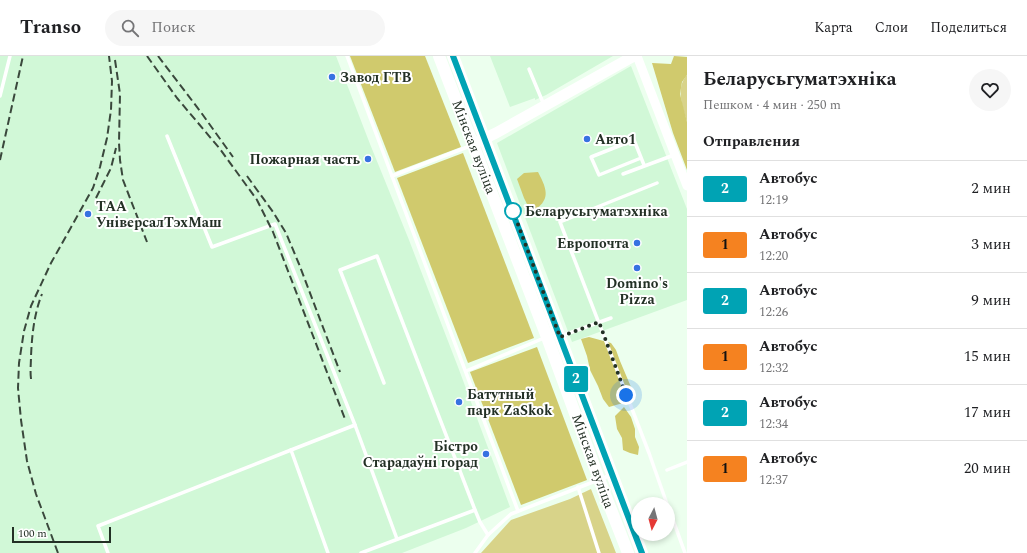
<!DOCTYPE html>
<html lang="ru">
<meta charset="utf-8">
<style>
:root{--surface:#fff;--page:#f6f6f6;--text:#202124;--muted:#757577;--line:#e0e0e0}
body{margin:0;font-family:Spectral,serif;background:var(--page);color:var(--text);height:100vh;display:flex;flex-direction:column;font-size:15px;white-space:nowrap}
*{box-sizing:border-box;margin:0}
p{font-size:13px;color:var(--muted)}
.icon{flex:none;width:22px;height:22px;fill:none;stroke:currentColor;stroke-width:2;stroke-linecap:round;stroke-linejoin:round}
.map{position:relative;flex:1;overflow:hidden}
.side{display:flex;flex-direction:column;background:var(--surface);width:340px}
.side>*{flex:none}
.badge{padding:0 8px;border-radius:3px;font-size:14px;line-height:26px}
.needle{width:26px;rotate:186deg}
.tools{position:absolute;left:631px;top:441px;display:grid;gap:8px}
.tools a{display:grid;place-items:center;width:44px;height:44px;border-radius:50%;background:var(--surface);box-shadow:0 2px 6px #0003;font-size:20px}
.scale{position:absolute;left:12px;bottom:10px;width:99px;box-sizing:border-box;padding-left:4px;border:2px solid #233025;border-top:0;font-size:11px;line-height:14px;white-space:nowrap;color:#233025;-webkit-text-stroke:3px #fff;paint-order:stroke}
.you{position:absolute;width:20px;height:20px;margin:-10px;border:3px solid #fff;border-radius:50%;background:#1a73e8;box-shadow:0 0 0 6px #1a73e833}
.map>.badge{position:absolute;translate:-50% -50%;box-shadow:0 0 0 2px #fff}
h2{padding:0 16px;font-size:15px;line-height:36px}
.round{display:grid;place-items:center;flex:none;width:42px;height:42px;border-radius:21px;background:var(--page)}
.head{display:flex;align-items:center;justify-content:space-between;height:68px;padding:0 16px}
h1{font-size:19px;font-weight:700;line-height:30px}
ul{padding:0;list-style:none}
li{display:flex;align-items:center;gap:12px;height:56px;padding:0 16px;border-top:1px solid var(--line)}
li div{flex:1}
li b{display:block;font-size:15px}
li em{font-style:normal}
li .badge{min-width:44px;font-weight:700;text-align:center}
header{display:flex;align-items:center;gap:24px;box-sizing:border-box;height:56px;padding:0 20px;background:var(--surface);border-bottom:1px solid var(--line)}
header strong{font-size:19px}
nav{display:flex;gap:22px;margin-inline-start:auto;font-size:14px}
.search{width:280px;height:36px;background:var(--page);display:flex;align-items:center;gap:10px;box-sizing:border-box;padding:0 14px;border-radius:22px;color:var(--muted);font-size:15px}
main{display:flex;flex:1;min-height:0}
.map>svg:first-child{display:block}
.built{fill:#d1f8d7}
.green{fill:#d8d389}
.forest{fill:#d0ca6d}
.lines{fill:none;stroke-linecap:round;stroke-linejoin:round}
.service{stroke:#fff;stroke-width:3.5}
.tertiary{stroke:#fff;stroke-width:9}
.secondary{stroke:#fff;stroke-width:11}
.primary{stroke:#fff;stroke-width:12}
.rail{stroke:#3a483c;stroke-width:2;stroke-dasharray:8 4;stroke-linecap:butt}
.line-casing{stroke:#fff;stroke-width:9}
.line{stroke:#00a3b4;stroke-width:6}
.walk{stroke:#233025;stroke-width:4;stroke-dasharray:0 7.2}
.poi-dot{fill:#3772e1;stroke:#fff;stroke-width:1.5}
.stop-dot{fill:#fff;stroke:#00a3b4;stroke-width:2}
.labels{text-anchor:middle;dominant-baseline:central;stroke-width:4;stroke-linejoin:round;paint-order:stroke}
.poi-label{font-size:14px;font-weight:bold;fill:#233025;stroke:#fff;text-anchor:start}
.street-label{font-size:14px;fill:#233025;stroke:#fff}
.stop-label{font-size:14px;font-weight:bold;fill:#233025;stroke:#fff;text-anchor:start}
</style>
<header>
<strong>Transo</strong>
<div class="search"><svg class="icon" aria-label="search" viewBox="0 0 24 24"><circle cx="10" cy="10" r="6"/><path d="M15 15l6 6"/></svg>Поиск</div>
<nav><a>Карта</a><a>Слои</a><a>Поделиться</a></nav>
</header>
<main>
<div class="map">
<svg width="687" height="497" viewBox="0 0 687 497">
<rect width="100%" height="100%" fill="#ecffee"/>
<g class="built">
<polygon points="0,0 336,0 370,88 409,184 458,311 510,451 466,472 402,497 0,497"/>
<polygon points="490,0 613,0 546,39 535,44 535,42 510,51"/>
<polygon points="631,10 687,153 687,244 572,286 497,87"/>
</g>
<g class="green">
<path d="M 687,19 L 687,66 C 683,51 675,32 687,19 Z"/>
<polygon points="591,433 616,497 481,497 511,464 570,443"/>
</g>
<g class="forest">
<polygon points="350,0 425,0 461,91 395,116"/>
<polygon points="674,0 687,1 687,19 682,26 680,38 687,66 687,114 673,77 652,7 671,8"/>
<polygon points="463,97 534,282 468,307 397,122"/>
<path d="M 538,116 C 542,124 550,137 543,146 C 541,150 535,153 531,156 L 524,142 L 517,123 L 524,117 Z"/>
<polygon points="589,281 611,287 616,294 620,305 631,331 630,345 609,351 603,343 598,330 590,314 587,300 581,283"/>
<polygon points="537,291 587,424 521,449 470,316"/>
<polygon points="624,351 631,361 635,373 635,381 639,391 638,399 630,397 623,394 622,382 617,373 615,360"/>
</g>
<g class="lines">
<g class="service">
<polyline points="347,0 392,120"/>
<polyline points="529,13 544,49"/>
<polyline points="0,40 10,0"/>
<polyline points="167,80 212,191 275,168 355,369"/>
<polyline points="470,90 392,120 518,455"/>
<polyline points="641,102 599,119 591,101 634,84 644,109"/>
<polyline points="623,118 674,99"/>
<polyline points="657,127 560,166 649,397 667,448"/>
<polyline points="561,280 611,262"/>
<polyline points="466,315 544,282"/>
<polyline points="384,327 340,214 377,200 475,454 480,466 488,479"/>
<polyline points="291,394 355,369 397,483"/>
<polyline points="667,414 687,406"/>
<polyline points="578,431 599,497"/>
<polyline points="668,450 685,497"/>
<polyline points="108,497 98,470 291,394 328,497"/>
<polyline points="361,497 475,454"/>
<polyline points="475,497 488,479 511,458 611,419"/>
</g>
<polyline class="tertiary" points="637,0 687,130"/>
<polyline class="secondary" points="473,88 496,77 634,0"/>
<g class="primary">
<polyline points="439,0 547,281 599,423 628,497"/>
<polyline points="453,0 642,497"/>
</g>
<g class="rail">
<polyline points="147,0 177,42 220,93 257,144 273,176 345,363"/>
<polyline points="158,0 200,55 233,101"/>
<polyline points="115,4 120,38 119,87 120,104 123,124 147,186"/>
<polyline points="0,104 23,0"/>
<polyline points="247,120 273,156 286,177 299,208 340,316"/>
<polyline points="96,142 111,112 116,92"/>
<path d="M 31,323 C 30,315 31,308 31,300 C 32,279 34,258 42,238"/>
<polyline points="58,497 36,438 27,405 21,364 18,332 19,307 24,275 31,250 51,207 93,132 100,111 107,82 111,54 112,25 109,0"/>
</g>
</g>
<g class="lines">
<g class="line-casing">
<polyline id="line" points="453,0 642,497"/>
</g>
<use href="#line" class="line"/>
<polyline class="walk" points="513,155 560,281 599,266 626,339"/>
</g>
<g class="poi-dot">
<circle cx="332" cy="21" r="4"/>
<circle cx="587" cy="83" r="4"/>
<circle cx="368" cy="103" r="4"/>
<circle cx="88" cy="158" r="4"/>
<circle cx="637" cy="187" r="4"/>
<circle cx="637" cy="212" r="4"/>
<circle cx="459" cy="346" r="4"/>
<circle cx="486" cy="398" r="4"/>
</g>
<circle class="stop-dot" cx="513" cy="155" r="8"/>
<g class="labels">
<g class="poi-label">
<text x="340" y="21">Завод ГТВ</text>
<text x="595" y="83">Авто1</text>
<text x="360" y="103" text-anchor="end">Пожарная часть</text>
<text x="96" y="150">ТАА<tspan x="96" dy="16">УніверсалТэхМаш</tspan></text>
<text x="629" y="187" text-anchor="end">Европочта</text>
<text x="637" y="227" text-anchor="middle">Domino's<tspan x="637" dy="16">Pizza</tspan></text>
<text x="467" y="338">Батутный<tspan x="467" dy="16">парк ZaSkok</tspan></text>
<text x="478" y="390" text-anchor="end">Бістро<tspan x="478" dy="16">Старадаўні горад</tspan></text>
</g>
<g class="street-label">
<text transform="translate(474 91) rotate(69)">Мінская вуліца</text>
<text transform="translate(593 405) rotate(70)">Мінская вуліца</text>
</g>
<g class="stop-label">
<text x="525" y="155">Беларусьгуматэхніка</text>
</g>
</g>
</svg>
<div class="tools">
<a><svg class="needle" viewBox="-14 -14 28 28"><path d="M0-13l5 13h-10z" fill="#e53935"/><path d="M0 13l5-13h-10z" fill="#757577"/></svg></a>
</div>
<div class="scale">100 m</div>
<div class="you" style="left:626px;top:339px"></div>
<b class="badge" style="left:576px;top:323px;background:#00a3b4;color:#fff">2</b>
</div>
<section class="side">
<div class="head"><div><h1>Беларусьгуматэхніка</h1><p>Пешком · 4 мин · 250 m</p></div><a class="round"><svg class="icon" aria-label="heart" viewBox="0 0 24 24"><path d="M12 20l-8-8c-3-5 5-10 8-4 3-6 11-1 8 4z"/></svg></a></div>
<h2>Отправления</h2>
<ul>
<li><span class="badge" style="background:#00a3b4;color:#fff">2</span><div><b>Автобус</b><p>12:19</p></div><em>2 мин</em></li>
<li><span class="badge" style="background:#f58220;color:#111">1</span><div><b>Автобус</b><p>12:20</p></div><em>3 мин</em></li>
<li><span class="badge" style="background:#00a3b4;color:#fff">2</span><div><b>Автобус</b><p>12:26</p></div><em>9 мин</em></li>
<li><span class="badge" style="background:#f58220;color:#111">1</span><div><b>Автобус</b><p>12:32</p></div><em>15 мин</em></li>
<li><span class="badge" style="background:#00a3b4;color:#fff">2</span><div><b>Автобус</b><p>12:34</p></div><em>17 мин</em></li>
<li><span class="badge" style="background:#f58220;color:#111">1</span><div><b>Автобус</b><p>12:37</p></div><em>20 мин</em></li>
</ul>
</section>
</main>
